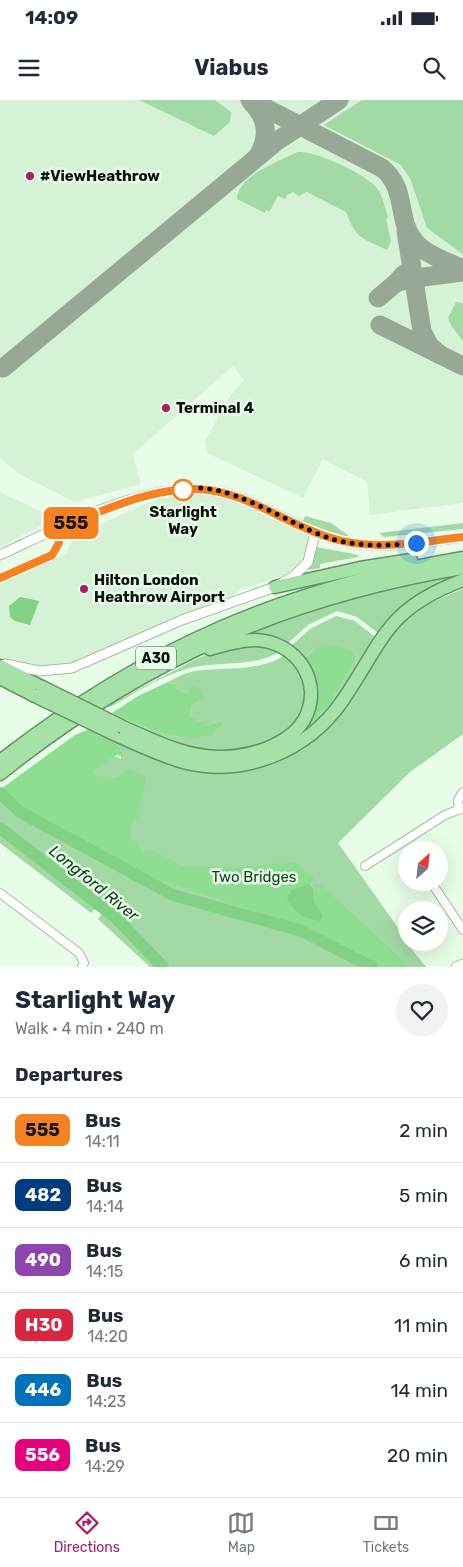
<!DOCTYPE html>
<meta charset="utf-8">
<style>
:root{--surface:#fff;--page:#f2f2f3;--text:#1f2937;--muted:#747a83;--line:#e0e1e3;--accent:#a81f65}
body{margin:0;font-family:Rubik,sans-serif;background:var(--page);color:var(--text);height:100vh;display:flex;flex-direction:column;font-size:19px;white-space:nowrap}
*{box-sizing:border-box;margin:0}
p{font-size:16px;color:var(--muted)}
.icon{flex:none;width:28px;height:28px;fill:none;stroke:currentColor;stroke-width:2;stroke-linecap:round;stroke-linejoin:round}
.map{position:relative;height:867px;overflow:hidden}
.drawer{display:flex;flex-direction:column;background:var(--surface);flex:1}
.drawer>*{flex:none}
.badge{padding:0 10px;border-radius:8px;font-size:18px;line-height:32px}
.needle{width:32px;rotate:27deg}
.buttons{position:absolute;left:398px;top:741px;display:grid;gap:10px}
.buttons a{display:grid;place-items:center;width:50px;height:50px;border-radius:50%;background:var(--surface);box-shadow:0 5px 20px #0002;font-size:25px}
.you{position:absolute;width:25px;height:25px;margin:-12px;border:4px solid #fff;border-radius:50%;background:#1a73e8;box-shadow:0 0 0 8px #1a73e833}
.map>.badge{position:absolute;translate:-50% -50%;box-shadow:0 0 0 2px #fff}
h2{padding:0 15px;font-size:19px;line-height:45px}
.round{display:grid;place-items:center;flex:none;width:52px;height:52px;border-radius:26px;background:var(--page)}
.overview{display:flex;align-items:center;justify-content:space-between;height:85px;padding:0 15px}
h1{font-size:24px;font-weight:700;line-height:38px}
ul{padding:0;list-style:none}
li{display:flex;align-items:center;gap:15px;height:65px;padding:0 15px;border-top:1px solid var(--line)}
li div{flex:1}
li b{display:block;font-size:19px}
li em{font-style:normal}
li .badge{min-width:55px;font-weight:700;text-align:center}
.status{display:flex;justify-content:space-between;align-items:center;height:35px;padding:0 25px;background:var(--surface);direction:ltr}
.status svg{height:14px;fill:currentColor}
header{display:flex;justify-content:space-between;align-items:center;height:65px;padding:0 15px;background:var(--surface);font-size:22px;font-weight:700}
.tabs{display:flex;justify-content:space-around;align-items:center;height:70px;border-top:1px solid var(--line);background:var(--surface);font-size:14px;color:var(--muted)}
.tabs a{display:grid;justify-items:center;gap:2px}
.tabs .active{color:var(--accent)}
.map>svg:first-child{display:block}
.built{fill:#d6f2d6}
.green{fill:#a3d9a5}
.forest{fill:#8fdc93}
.water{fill:#83d087}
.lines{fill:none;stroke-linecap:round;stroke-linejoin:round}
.river{stroke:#83d087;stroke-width:12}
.taxiway{stroke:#97a897;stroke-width:19}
.minor-casing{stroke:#a7bca7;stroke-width:10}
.tertiary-casing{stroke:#a7bca7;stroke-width:11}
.trunk-casing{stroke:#609363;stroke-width:15}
.minor{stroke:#fff;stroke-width:8}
.tertiary{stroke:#fff;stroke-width:9}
.trunk{stroke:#a6e2a8;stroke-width:12}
.trunk-bridge-casing{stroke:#609363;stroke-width:15;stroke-linecap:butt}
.trunk-bridge{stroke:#a6e2a8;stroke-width:12}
.line-casing{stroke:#fff;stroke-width:11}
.line{stroke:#f58220;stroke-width:8}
.walk{stroke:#091009;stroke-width:5;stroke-dasharray:0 9}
.poi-dot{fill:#a81f65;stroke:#e7fde7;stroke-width:2}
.stop-dot{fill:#fff;stroke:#f58220;stroke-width:2.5}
.labels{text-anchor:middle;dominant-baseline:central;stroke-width:5;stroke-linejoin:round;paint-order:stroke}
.shield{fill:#e7fde7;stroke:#4c574c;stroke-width:1}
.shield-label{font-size:14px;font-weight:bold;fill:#091009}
.poi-label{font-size:15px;font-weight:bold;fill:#091009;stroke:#e7fde7;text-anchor:start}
.stop-label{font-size:15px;font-weight:bold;fill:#091009;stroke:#e7fde7}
.park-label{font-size:15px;fill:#104618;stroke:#e7fde7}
.water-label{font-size:16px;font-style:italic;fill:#043e0f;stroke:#e7fde7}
</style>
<div class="status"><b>14:09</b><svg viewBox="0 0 49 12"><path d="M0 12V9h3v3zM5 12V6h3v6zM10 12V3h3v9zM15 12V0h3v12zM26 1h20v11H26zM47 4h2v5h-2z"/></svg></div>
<header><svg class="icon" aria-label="menu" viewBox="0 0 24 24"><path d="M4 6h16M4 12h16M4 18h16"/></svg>Viabus<svg class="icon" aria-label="search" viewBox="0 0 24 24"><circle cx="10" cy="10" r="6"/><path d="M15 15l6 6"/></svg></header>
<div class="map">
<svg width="463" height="867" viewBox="0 0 463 867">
<rect width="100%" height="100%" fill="#e7fde7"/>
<g class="built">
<polygon points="0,0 463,0 463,403 370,415 367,382 323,359 303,398 207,353 205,341 232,293 244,280 233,266 133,354 141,384 75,402 19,374 0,358"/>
<polygon points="0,392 40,411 45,420 39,427 0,447"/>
<polygon points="193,394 227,397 248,404 303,431 308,436 310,444 307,455 289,474 241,489 236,494 72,564 36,567 0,558 0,482 66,454 70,444 81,433 147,403 162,398"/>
</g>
<g class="green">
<polygon points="139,0 215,0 231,12 230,22 214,36"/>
<polygon points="362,0 463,0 463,154 427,128 410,78 401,65 324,25"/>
<path d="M 298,52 C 315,50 366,74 377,88 C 383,96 385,108 388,117 L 386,119 L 391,141 L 387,150 C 362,138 356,139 346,112 L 307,92 L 299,96 L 293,92 L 287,95 L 285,99 L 278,96 L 269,112 L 266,110 L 265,113 L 237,99 C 238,75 280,61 298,52 Z"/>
<polygon points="456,202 463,203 463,241 452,227 448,218"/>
<polygon points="305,416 331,423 352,438 333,433 303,421"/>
<polygon points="463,423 463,429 384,437 379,433"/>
<polygon points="316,447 359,455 358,457 320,464 320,468 302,471 311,461"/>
<polygon points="448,476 447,480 405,504 378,533 357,517 337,511 308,525 287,544 248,534 247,530 305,507"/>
<polygon points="463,489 463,634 410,672 338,743 406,839 406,842 426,867 150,867 98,819 102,814 95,809 91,813 0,743 0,690 75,635 121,659 121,650 112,640 169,659 306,641 409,516 425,505"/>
<path d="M 336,516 L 355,521 L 375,537 L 330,608 L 320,618 L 317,614 L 328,607 L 356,560 L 354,553 C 329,544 325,541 303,559 L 291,546 L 310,529 Z"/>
<path d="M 240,543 L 283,550 C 254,569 217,560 186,569 C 159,577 134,594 110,607 L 107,606 L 198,558 Z"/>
<path d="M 286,553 C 292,560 302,569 305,577 C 308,587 306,598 302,607 C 289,643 243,653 208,650 C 180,647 156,635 132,623 C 165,635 192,642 225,625 L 221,620 L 207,626 L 189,617 L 192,606 L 197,602 L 188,593 L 178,590 L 176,584 L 168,582 C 176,578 185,573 194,571 C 219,567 268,572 286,553 Z"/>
</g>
<g class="forest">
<polygon points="336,545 354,553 356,560 328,607 317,614 320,618 288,641 308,617 303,559 320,546"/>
<path d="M 168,582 L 176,584 L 178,590 L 188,593 L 191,586 L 197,586 L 203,596 L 192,606 L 189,617 L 194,617 L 198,622 L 204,622 L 207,626 L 221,620 L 225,625 L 215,630 L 210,637 L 202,635 L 198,639 C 167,635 140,628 112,613 L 138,596 Z"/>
<path d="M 94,627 C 104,635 122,644 123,657 L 117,655 C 111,658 98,666 93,671 L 95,675 C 109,679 118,681 128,669 L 144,675 L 146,680 L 137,718 L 130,729 L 131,737 L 143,751 L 152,750 L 182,766 L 232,768 L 294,762 L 314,778 L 309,784 L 292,790 L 287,798 L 322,816 C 317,805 310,796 315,784 L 320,784 L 410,867 L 382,867 L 315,831 L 153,778 L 49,726 L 24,710 L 1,689 L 75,635 Z"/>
</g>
<g class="water">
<polygon points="20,497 39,501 30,525 15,521 10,517 9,506"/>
<path d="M 309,784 L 313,789 L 314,801 L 323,816 L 321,821 C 304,819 295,813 287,798 L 292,790 Z"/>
</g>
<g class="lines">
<g class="river">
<polyline points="0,693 20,712 173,795 302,831 372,867"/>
<polyline points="0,728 116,818 163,867"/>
</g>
<g class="taxiway">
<path d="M 250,0 L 382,68 C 409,90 395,121 416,143 C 427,155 448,162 463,169"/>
<path d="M 252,3 C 268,18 269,38 258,56"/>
<polyline points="406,131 422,231 429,245 440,255"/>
<polyline points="396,183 408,179 463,172"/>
<polyline points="378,198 396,183 404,174"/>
<polyline points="380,225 463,266"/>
<polyline points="3,268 277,41 339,0"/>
</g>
<g class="minor-casing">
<g id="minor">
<polyline points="459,710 458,700 463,692"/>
<polyline points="365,766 445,715 463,708"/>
<polyline points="431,782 463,830"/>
<polyline points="0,793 79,853 84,863 82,867"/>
</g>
</g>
<g class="tertiary-casing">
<g id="tertiary">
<path d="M 0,455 C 56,429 135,387 197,389 C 246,391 283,422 328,437 C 372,452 418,443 463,437"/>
<polyline points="0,478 52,455 59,443 56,429"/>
<polyline points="5,564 39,571 72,568 182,520 275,487 294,476 308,462 315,433"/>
<polyline points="456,867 463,864"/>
</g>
</g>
<g class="trunk-casing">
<g id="trunk">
<polyline points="275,487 360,468 411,460"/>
<polyline points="0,566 42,587"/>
<polyline points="0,578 33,595"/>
<path d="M 123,627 C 154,641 186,657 220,657 C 249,657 288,646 304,620 C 325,582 296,541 255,540 C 240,540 224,545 210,549"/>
<path d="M 112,633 C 136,644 159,655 183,662 C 244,678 308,651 343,600 C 385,538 386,509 463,480"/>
<path d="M 0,661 C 145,548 282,489 463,458"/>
<path d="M 0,674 C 141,561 285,498 463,468"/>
</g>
</g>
<use href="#minor" class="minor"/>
<use href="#tertiary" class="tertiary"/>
<use href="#trunk" class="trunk"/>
<g class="trunk-bridge-casing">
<g id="trunk-bridge">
<polyline points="42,587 123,627"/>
<polyline points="33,595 112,633"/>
</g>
</g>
<use href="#trunk-bridge" class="trunk-bridge"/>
</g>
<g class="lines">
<g class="line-casing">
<path id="line" d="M 0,478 L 52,455 L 59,443 L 56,429 C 101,412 148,388 197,389 C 246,391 283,423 328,437 C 372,452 418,442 463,437"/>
</g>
<use href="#line" class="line"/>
<path class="walk" d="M 183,390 C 225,378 287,424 329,438 C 357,447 386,446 416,443"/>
</g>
<g class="poi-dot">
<circle cx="30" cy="76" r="5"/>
<circle cx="166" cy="308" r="5"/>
<circle cx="84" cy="489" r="5"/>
</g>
<circle class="stop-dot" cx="183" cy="390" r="10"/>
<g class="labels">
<rect class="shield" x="136" y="546.5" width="40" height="23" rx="4"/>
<g class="shield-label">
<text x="156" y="558">A30</text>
</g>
<g class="poi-label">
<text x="40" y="76">#ViewHeathrow</text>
<text x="176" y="308">Terminal 4</text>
<text x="94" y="480">Hilton London<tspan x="94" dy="17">Heathrow Airport</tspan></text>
</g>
<g class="stop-label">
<text x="183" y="412">Starlight<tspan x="183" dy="17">Way</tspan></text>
</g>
<g class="park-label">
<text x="254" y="777">Two Bridges</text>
</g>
<g class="water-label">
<text transform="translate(94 783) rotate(39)">Longford River</text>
</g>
</g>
</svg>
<div class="buttons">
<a><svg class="needle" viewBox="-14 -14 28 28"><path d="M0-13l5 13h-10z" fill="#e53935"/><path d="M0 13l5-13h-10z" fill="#747a83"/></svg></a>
<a><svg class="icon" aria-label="layers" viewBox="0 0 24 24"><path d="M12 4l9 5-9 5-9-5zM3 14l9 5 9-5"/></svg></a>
</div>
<div class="you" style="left:416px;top:443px"></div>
<b class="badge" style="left:71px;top:423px;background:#f58220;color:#111">555</b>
</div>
<section class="drawer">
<div class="overview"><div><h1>Starlight Way</h1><p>Walk · 4 min · 240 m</p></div><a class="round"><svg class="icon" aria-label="heart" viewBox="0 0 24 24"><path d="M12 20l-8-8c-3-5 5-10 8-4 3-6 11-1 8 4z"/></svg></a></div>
<h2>Departures</h2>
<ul>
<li><span class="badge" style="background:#f58220;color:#111">555</span><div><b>Bus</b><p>14:11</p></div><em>2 min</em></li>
<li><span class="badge" style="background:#003b80;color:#fff">482</span><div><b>Bus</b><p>14:14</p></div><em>5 min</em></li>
<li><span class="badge" style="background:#8e44ad;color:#fff">490</span><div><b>Bus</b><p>14:15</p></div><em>6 min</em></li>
<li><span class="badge" style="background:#d7263d;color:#fff">H30</span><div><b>Bus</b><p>14:20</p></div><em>11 min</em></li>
<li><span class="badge" style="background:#0072bc;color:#fff">446</span><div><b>Bus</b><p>14:23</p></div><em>14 min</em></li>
<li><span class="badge" style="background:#e6007e;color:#fff">556</span><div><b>Bus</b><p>14:29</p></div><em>20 min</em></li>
</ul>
</section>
<nav class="tabs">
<a class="active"><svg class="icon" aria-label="directions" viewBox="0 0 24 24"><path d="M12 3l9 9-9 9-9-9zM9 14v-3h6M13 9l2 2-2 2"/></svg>Directions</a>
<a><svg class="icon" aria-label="map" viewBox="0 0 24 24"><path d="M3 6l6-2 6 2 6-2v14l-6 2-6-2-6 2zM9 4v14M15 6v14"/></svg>Map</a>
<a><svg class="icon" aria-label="tickets" viewBox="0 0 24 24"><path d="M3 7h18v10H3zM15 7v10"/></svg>Tickets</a>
</nav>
